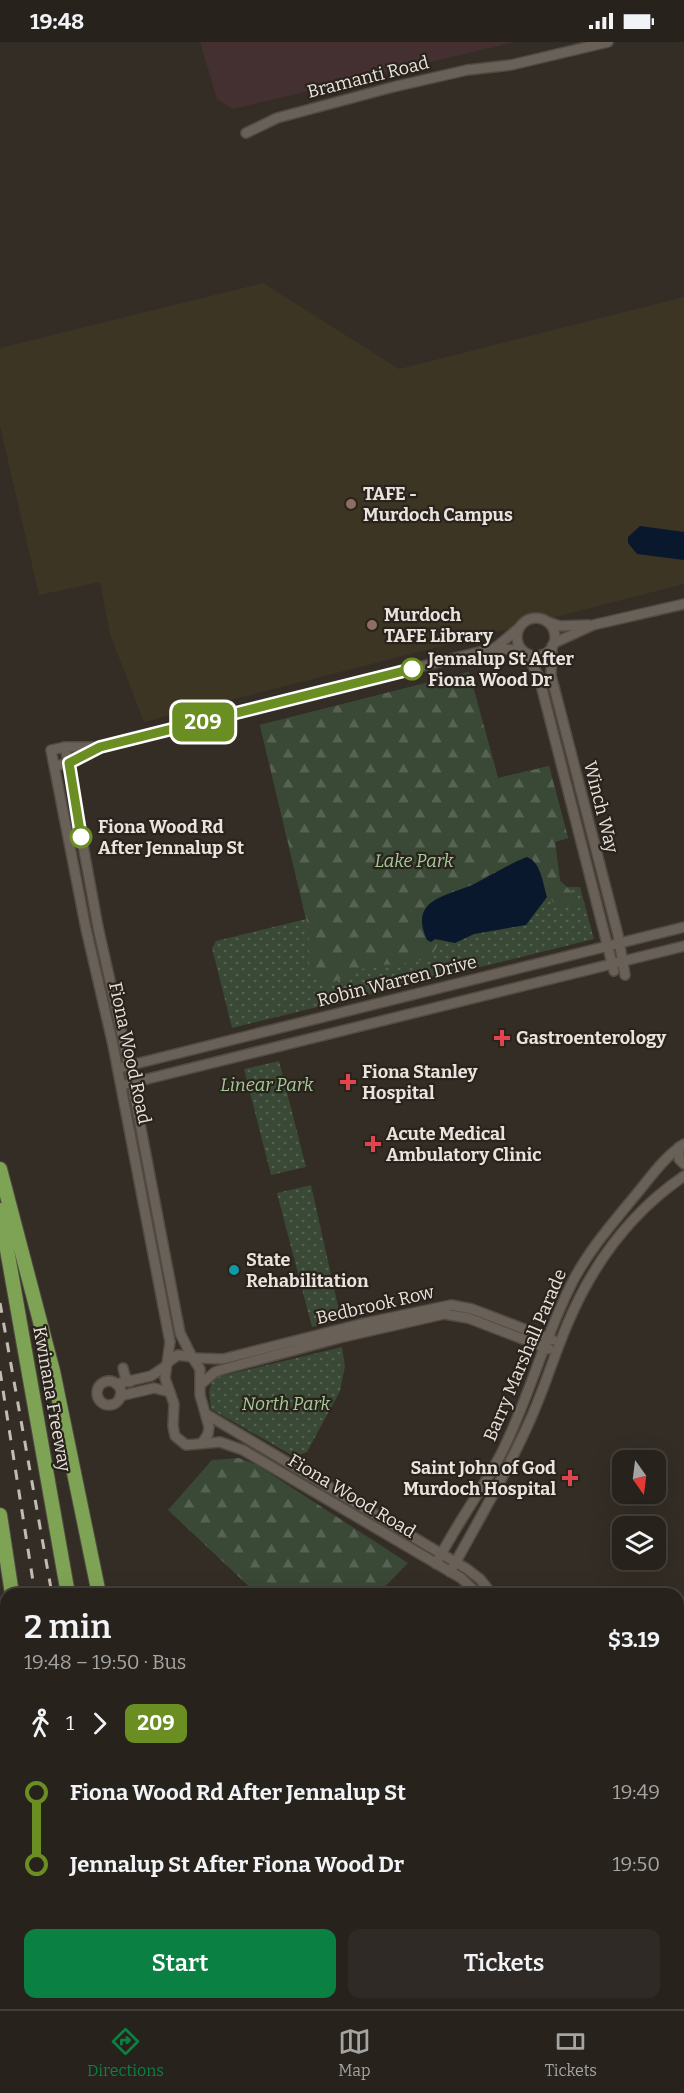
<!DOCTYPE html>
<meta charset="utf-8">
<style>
:root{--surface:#27221c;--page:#2f2a25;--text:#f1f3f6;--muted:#a4a4a3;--line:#433f3b;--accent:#0b8043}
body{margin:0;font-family:Bitter,serif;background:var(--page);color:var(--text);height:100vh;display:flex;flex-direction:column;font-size:22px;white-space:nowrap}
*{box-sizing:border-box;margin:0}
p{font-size:20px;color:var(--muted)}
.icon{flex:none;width:33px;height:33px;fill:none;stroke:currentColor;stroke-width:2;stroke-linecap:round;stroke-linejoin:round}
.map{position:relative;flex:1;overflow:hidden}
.panel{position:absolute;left:0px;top:1546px;width:684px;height:422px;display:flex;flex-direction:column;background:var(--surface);border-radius:18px 18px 0 0;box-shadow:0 6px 24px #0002,0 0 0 2px var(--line)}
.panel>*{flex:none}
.badge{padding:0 12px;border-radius:9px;font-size:21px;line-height:39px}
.needle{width:39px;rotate:166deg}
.tools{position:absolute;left:612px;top:1408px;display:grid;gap:12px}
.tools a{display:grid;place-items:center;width:54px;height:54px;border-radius:12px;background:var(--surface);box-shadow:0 6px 24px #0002,0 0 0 2px var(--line);font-size:30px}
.map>.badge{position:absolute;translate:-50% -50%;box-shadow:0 0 0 3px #fff}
.legs{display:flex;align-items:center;gap:9px;height:66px;padding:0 24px;font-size:20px}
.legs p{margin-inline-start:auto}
.head{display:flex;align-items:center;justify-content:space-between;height:102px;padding:0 24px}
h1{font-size:33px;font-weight:600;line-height:45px}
.action{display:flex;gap:12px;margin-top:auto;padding:12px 24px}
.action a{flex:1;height:69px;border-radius:12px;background:var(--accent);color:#fff;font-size:24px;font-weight:600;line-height:69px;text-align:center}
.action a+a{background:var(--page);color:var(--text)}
ul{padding:0 24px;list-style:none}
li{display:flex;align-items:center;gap:21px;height:72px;font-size:22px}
li i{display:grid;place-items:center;width:9px;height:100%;margin:0 8px;background:currentColor}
li i::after{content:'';width:15px;height:15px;margin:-8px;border:4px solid;border-radius:50%;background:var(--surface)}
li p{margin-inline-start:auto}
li:first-child i{background:linear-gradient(#0000 50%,currentColor 0)}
li:last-child i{background:linear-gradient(currentColor 50%,#0000 0)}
.status{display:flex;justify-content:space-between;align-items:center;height:42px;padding:0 30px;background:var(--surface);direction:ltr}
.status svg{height:16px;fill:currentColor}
.tabs{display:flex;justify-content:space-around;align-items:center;height:84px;border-top:2px solid var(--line);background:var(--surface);font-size:16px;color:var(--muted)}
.tabs a{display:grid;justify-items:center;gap:3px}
.tabs .selected{color:var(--accent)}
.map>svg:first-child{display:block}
.commercial{fill:#443031}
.education{fill:#3c3524}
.grass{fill:url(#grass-dots)}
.forest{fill:url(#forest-firs)}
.water{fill:#0a182e}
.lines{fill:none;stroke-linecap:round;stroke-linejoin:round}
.minor-casing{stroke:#504b44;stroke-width:12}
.highway-casing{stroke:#504b44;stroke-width:16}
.minor{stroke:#696158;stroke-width:9}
.highway{stroke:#7ea354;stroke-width:14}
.rail{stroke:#c1bcb6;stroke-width:3;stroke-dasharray:10 10;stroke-linecap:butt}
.line-1-casing{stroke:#fff;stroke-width:14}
.line-1{stroke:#6b8e23;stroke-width:9}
.education-dot{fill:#8d6e63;stroke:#2a231c;stroke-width:2}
.stop-1-dot{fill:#fff;stroke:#6b8e23;stroke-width:3}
.health-dot{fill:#e0444e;stroke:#2a231c;stroke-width:2}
.culture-dot{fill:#0f9aa8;stroke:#2a231c;stroke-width:2}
.labels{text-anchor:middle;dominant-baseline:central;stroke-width:4.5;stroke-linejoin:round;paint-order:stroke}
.street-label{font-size:18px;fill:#e8e3de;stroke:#2a231c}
.poi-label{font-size:18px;font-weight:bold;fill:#e8e3de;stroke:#2a231c;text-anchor:start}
.stop-label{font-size:18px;font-weight:bold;fill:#e8e3de;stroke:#2a231c;text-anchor:start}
.park-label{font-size:18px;font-style:italic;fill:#a4cb9a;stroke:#2a231c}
</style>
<div class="status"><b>19:48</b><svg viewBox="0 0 49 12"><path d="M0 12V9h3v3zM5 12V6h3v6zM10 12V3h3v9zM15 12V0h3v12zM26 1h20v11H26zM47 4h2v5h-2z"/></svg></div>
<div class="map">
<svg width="684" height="1967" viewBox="0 0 684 1967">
<defs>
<pattern id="grass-dots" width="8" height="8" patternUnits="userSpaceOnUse" patternTransform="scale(1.5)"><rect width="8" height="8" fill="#3a4836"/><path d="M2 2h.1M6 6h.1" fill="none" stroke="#566253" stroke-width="1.8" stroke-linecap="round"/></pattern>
<pattern id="forest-firs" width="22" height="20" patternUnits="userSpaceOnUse" patternTransform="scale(1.5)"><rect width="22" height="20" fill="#3a4836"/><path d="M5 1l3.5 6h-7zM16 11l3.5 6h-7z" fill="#566253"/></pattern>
</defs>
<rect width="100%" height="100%" fill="#342d25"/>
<polygon class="commercial" points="200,0 514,0 233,67 217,57"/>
<polygon class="education" points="263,241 399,327 684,255 684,542 144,680 110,592 100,540 39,553 0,384 0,306"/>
<g class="grass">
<polygon points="469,630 498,736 549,724 568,796 555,800 560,839 567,845 580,845 594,897 232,986 212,906 216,899 306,877 260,683"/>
<polygon points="279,1019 306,1125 271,1133 244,1027"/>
<polygon points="311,1143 340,1273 338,1279 312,1285 277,1151"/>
<polygon points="342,1305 345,1324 340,1349 307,1410 295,1415 211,1367 209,1350 213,1336"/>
<polygon points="389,1962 439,1962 439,1967 388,1967"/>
</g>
<g class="forest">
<path d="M 469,630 L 498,736 L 549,724 L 568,796 L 555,800 L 560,839 L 577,855 L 577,864 C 553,870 547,854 541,835 L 494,830 L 469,844 L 452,849 L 423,875 L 424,891 L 431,899 L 435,897 L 439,898 C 433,930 387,918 365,926 C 350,931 337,941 321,943 L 309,921 L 309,888 L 260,683 Z"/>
<polygon points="239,1416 257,1423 408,1521 378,1552 257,1552 168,1468 212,1418"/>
</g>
<g class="water">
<polygon points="640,484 684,490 684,518 637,512 628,501 628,495"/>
<path d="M 527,815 C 541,820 543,842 547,855 L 526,883 L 474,892 L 455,901 L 435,897 L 431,900 L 427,898 C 407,855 451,854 476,841 C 493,832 509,822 527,815 Z"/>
<polygon points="209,1962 291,1962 292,1967 211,1967"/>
</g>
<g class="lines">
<g class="minor-casing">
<g id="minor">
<polyline points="246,91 277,76 393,45 467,28 511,23 608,0"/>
<circle cx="536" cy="595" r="19"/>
<polyline points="548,580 560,584 588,583"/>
<polyline points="554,601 593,583 684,562"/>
<polyline points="552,604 551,633 618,893 625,933"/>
<polyline points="495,606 519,586"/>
<polyline points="526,611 539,635 614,929"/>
<polyline points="65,705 98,885 129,1024 180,1291 192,1315 200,1327 200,1353 209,1385 208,1392 202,1401"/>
<polyline points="55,724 69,721 98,706"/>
<polyline points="123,1025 684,885"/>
<polyline points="127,1042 684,904"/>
<polyline points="679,1105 679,1117 684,1122"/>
<polyline points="193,1316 223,1317 365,1281 451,1263 472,1267 553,1298"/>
<polyline points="167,1321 178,1313 192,1315"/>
<polyline points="123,1326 125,1334 130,1340"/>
<circle cx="109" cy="1351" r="12"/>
<polyline points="116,1342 151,1334 166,1324"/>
<polyline points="200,1343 215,1330 224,1327 343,1295 444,1272 468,1276 549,1307"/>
<polyline points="120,1354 154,1346 170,1350"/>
<polyline points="206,1372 467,1527 480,1537 492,1552"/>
<path d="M 436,1522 C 455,1484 481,1450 501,1412 C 529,1357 544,1295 573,1239 C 589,1208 612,1182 634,1155 C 650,1136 664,1115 684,1102"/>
<path d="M 450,1530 C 477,1482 504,1435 527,1385 C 543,1351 553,1316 567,1283 C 592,1223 630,1171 684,1134"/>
<polyline points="478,1552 461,1536 243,1408 220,1400 186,1403 175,1394 173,1384 174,1362 165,1336 170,1300 113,1003 86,887 51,708 65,705 100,705 495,606 523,609"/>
<polyline points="678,1911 684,1910"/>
<polyline points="552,1967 554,1962"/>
</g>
</g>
<g class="highway-casing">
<g id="highway">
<polyline points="0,1127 53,1329 99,1552"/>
<polyline points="0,1168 68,1552"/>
<polyline points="0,1473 12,1552"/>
<polyline points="678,1757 684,1755"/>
<polyline points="678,1779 684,1777"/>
<polyline points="0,1939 6,1933"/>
<polyline points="0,1954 6,1952"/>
<polyline points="83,1962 84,1967"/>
<polyline points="135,1962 135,1967"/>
<polyline points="155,1962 156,1967"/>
<polyline points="343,1962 343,1967"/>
<polyline points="372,1967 372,1962"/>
</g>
</g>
<use href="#minor" class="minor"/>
<use href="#highway" class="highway"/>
<g class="rail">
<polyline points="0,1261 52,1552"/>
<polyline points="0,1329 35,1552"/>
<polyline points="101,1962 102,1967"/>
<polyline points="121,1962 121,1967"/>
</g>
</g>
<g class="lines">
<g class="line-1-casing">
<polyline id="line-1" points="81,795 69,721 100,705 412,627"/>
</g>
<use href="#line-1" class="line-1"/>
</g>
<g class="education-dot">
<circle cx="351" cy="462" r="6"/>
<circle cx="372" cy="583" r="6"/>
</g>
<g class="stop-1-dot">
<circle cx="412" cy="627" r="10"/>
<circle cx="81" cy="795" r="10"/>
</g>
<g class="health-dot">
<path d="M499 987h6v6h6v6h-6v6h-6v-6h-6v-6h6z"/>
<path d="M345 1031h6v6h6v6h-6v6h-6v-6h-6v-6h6z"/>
<path d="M370 1093h6v6h6v6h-6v6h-6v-6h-6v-6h6z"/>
<path d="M567 1427h6v6h6v6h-6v6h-6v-6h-6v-6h6z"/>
</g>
<circle class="culture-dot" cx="234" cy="1228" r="6"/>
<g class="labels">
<g class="street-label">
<text transform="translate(368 35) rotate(-14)">Bramanti Road</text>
<text transform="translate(601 765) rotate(76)">Winch Way</text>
<text transform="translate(397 939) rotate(-14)">Robin Warren Drive</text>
<text transform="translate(130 1011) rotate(78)">Fiona Wood Road</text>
<text transform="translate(375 1263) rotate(-13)">Bedbrook Row</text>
<text transform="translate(525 1313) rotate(-67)">Barry Marshall Parade</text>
<text transform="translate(52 1357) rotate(80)">Kwinana Freeway</text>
<text transform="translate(352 1454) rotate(31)">Fiona Wood Road</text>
</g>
<g class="poi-label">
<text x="363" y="452">TAFE -<tspan x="363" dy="21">Murdoch Campus</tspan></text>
<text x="384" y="573">Murdoch<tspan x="384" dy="21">TAFE Library</tspan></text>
<text x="516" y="996">Gastroenterology</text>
<text x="362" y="1030">Fiona Stanley<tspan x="362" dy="21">Hospital</tspan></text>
<text x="386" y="1092">Acute Medical<tspan x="386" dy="21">Ambulatory Clinic</tspan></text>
<text x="246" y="1218">State<tspan x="246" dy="21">Rehabilitation</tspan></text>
<text x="556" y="1426" text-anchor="end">Saint John of God<tspan x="556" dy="21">Murdoch Hospital</tspan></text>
</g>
<g class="stop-label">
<text x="428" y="617">Jennalup St After<tspan x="428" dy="21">Fiona Wood Dr</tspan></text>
<text x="98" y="785">Fiona Wood Rd<tspan x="98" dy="21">After Jennalup St</tspan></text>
</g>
<g class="park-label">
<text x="414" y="819">Lake Park</text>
<text x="267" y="1043">Linear Park</text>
<text x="286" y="1362">North Park</text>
</g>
</g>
</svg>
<div class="tools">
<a><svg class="needle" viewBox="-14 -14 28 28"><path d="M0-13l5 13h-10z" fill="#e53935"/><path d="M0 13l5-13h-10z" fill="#a4a4a3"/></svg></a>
<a><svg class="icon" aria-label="layers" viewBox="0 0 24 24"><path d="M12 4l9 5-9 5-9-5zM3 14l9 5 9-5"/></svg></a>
</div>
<b class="badge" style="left:203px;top:680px;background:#6b8e23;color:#fff">209</b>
<section class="panel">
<div class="head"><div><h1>2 min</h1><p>19:48 – 19:50 · Bus</p></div><b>$3.19</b></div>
<div class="legs"><svg class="icon" aria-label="walk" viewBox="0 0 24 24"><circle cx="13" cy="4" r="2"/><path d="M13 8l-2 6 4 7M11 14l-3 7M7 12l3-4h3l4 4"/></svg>1<svg class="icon" aria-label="forward" viewBox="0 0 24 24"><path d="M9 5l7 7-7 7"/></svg><b class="badge" style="background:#6b8e23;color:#fff">209</b></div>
<ul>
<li><i style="color:#6b8e23"></i><b>Fiona Wood Rd After Jennalup St</b><p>19:49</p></li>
<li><i style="color:#6b8e23"></i><b>Jennalup St After Fiona Wood Dr</b><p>19:50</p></li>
</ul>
<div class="action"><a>Start</a><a>Tickets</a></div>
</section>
</div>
<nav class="tabs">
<a class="selected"><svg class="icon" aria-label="directions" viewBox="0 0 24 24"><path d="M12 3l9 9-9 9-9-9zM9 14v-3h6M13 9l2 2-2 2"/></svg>Directions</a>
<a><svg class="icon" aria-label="map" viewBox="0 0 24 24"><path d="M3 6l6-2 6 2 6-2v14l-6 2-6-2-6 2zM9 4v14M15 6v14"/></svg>Map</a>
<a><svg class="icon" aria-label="tickets" viewBox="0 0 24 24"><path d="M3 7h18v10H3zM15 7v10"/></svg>Tickets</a>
</nav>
